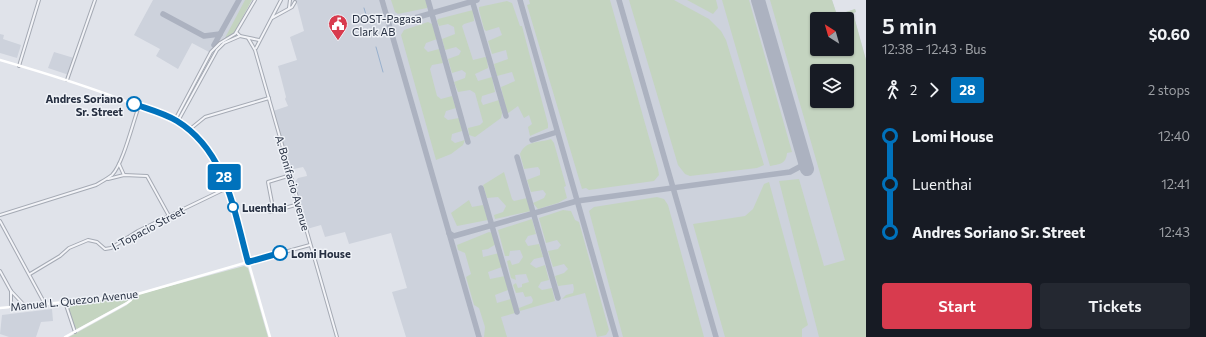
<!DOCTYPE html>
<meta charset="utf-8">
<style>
:root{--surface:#171b24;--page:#242831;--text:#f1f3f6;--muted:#9ea1a6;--accent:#d83b4e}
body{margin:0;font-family:Commissioner,sans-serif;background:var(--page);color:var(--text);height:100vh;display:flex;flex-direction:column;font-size:15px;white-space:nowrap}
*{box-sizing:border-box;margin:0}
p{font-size:13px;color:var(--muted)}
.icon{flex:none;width:22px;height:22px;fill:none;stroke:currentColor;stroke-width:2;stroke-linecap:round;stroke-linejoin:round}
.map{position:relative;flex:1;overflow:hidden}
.sheet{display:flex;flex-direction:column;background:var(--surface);width:340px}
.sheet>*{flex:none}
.badge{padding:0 8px;border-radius:3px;font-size:14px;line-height:26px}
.needle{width:26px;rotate:323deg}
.controls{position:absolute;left:810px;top:12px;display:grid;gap:8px}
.controls a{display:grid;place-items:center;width:44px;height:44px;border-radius:4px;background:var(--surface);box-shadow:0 1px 3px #0004;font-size:20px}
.map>.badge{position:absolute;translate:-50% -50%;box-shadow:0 0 0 2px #fff}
.legs{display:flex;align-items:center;gap:6px;height:44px;padding:0 16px;font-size:13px}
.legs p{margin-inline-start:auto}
.head{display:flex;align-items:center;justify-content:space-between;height:68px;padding:0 16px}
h1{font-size:22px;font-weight:600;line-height:30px}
.primary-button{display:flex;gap:8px;margin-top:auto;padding:8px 16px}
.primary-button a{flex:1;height:46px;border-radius:4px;background:var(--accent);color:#fff;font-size:16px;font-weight:600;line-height:46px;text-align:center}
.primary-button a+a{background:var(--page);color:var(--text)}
ul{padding:0 16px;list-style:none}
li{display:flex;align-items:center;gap:14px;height:48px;font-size:15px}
li i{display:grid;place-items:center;width:6px;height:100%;margin:0 5px;background:currentColor}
li i::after{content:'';width:10px;height:10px;margin:-5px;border:3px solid;border-radius:50%;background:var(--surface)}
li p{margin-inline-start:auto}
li:first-child i{background:linear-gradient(#0000 50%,currentColor 0)}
li:last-child i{background:linear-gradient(currentColor 50%,#0000 0)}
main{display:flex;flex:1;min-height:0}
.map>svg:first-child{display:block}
.built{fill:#cdd2dc;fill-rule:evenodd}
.green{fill:#c4d4c0;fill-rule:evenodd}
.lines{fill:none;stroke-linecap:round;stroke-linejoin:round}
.stream{stroke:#98b0cd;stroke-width:1}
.taxiway{stroke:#acb2c0;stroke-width:5.5}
.runway{stroke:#acb2c0;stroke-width:14}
.street-casing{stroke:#a5aab4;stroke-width:4}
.street{stroke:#f3f4f8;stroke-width:2}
.secondary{stroke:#fff;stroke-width:2.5}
.line-1-casing{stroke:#fff;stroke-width:9}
.line-1{stroke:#0072bc;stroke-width:6}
.stop-1-dot{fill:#fff;stroke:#0072bc;stroke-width:2}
.labels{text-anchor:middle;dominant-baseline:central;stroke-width:3;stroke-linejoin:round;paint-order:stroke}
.poi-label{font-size:11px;fill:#273042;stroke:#eff2f7;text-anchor:start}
.stop-label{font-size:11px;font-weight:bold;fill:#273042;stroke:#eff2f7;text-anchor:start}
.street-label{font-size:11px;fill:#273042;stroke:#eff2f7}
</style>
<main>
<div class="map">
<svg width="866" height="337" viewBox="0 0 866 337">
<rect width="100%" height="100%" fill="#e0e3ea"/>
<g class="built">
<polygon points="153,0 250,0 230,34 219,41 209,52 192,43 178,69 156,56 160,49 134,35"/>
<path d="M 296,0 L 832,0 L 837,15 L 855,9 L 856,12 L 853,13 L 866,60 L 866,337 L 406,337 L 392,292 L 407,288 L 391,233 L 349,244 L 345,232 L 325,237 L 321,225 L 307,229 L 294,183 L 298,178 L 307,176 L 306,172 L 303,167 L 294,169 L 290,168 L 273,111 L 288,106 L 285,99 L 286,97 L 278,66 L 297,60 L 290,37 L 304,31 ZM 817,19 L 847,19 L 847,49 L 817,49 ZM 817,71 L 847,71 L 847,101 L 817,101 Z"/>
<polygon points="0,34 4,35 3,39 21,45 17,58 0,53"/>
<polygon points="54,52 74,58 69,75 48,68"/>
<polygon points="52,309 53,321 41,322 36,337 9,337 0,334 2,315"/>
</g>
<g class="green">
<polygon points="245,0 252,0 234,33 225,38"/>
<polygon points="391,0 426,0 428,6 427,8 398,14 395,12"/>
<polygon points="529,0 610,0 658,169 659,175 654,181 589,190 586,188 582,189 527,5 530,4"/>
<polygon points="629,0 674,0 709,19 721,31 726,40 764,165 757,168 690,176 685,174 678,165"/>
<polygon points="687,0 716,0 718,8 713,14"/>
<path d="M 722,0 L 749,0 L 792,152 L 787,153 C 786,164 780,164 770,166 Z"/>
<path d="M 770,0 L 832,0 L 837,15 L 855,9 L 856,12 L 853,13 L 866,60 L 866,337 L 819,337 L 779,181 L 799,179 L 824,266 L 845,260 ZM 817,19 L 847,19 L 847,49 L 817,49 ZM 817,71 L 847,71 L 847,101 L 817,101 Z"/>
<polygon points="507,1 512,3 520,26 522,26 548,124 548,128 530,136 528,127 532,124 529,115 524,118 518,106 507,114 501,87 515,81 512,72 497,76 494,64 508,59 506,50 492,54 488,41 502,35 499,27 486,31 484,29 479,10 479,7"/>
<polygon points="473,10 474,21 464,24 462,26 473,60 485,57 487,58 488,68 475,74 478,81 492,77 495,92 482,96 481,101 483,105 499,100 502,113 501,118 475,137 469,135 468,128 480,125 483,122 475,93 470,90 458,92 454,82 465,78 466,73 462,70 452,73 448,59 459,55 461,51 456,47 445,50 442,39 455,34 454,27 448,24 439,26 437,21 438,19"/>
<polygon points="428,22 432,24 437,39 426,43 424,48 428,52 439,49 443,63 432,65 430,69 437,96 441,99 452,96 456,108 446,111 444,117 448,120 459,118 462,131 452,134 451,140 455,143 465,140 463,145 451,154 436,160 401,35 404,30"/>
<path d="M 551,139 L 554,143 L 566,186 L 564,187 L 567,198 L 558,203 L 538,209 L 533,203 L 544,198 L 546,194 L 543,190 L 531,192 L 527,180 L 540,175 L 540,170 L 538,167 L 524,169 L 520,154 C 526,140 539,143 551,139 Z"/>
<polygon points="504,172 512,199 514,201 527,198 531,211 495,219 494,215 503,212 506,206 498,197 487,198 483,185"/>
<polygon points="769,182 808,325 802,329 802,337 725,337 693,224 745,216 753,209 764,184"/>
<polygon points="657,197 664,199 668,205 704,337 623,337 589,211 594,207"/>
<polygon points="469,200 472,207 483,205 488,220 457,226 451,213"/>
<polygon points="563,210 571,211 575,220 579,222 609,330 606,335 597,337 585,293 562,299 566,295 573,293 574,289 573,284 558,286 555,276 564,273 568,269 564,264 553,267 548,251 558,249 561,245 557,240 546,243 539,218"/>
<polygon points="532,219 536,234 528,236 525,241 528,246 539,244 543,257 534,259 530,264 536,268 545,265 549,280 541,282 538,287 542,290 552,288 555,301 520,311 519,308 532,303 533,300 531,296 525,297 523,292 516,293 513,285 516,283 518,288 522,287 522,284 529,282 526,274 515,275 516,280 511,278 507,261 510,260 512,265 519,263 523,257 520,250 510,251 509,256 505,256 498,230"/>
<polygon points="489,232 493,233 496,244 488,249 482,250 483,257 499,253 502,267 488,272 490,279 505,276 508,290 495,295 497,303 511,299 515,313 501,317 507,337 484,337 485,327 479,308 474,305 466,277 471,274 465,253 458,250 457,245"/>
<polygon points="244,266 248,268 268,337 69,337 127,305 133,296"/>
<polygon points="127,297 128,301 77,329 74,327 67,306 69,303"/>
</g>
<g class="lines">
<g class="stream">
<polyline points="364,8 368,21"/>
<polyline points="376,47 383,72"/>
</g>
<g class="taxiway">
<polyline points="382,0 479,337"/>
<polyline points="428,0 468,142"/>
<polyline points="472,0 506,116"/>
<polyline points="520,0 616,337"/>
<polyline points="619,0 716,337"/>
<polyline points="163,14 204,36 220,34"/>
<polyline points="387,15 394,20 401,22 477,0"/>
<polyline points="214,45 239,0"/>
<polyline points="532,140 557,132"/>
<polyline points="517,157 558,298"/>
<polyline points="481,188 517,312"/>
<polyline points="449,233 454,236 577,201 790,172 805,164"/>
</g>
<polyline class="runway" points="758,0 807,169"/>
<g class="street-casing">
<g id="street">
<polyline points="289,8 290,0"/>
<polyline points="272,18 292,7 295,2"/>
<polyline points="237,33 240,36 259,40"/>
<polyline points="248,38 255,50 337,337"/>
<polyline points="256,48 281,0"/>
<polyline points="19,66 39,0"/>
<polyline points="67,80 95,0"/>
<polyline points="175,120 211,52 220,43 235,34 255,0"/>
<polyline points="178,121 217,50 224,43 240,36"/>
<polyline points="189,130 205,117 269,98"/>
<polyline points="119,164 124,175"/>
<polyline points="291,175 268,182 273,208 274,211 299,204"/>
<polyline points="108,179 124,175 147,176 169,216"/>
<polyline points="270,212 274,211"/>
<path d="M 0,215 L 96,185 C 101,182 107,179 112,175 C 123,164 133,122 139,106"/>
<polyline points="0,221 45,304"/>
<polyline points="248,262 310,245"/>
<polyline points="0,271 11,291 25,306"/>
<polyline points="30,274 60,256 69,248 88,240 97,242 105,249 111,248 138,231 227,188"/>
<polyline points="65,302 75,332"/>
<polyline points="11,307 11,291"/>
</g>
</g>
<use href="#street" class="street"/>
<g class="secondary">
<path d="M 0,60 C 45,73 90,87 133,104 C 149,110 165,113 179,122 C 200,137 216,157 225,181 L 270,337"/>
<polyline points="0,308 131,296 248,262"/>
<polyline points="65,337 127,303 131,300 131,296"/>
</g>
</g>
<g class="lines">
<g class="line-1-casing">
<path id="line-1" d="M 134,104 C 148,109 164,113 177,121 C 226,151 234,211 248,262 L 280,253"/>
</g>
<use href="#line-1" class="line-1"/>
</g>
<defs>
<g id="civic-pin" transform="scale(1)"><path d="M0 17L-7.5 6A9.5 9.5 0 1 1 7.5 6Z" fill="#d83b4e" stroke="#eff2f7"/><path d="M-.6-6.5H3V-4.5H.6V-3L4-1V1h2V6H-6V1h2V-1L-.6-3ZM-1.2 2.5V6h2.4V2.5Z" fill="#fff"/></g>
</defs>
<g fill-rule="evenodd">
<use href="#civic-pin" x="338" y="24"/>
</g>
<g class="stop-1-dot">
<circle cx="134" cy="104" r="7"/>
<circle cx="233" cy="207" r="5"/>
<circle cx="280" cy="253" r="7"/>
</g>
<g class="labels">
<g class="poi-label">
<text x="352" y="18">DOST-Pagasa<tspan x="352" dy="13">Clark AB</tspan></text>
</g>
<g class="stop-label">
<text x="123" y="98" text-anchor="end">Andres Soriano<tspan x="123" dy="13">Sr. Street</tspan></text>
<text x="242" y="207">Luenthai</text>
<text x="291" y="253">Lomi House</text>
</g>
<g class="street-label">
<text transform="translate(293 183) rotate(74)">A. Bonifacio Avenue</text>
<text transform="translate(148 228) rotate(-28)">I. Topacio Street</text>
<text transform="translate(74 300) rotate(-6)">Manuel L. Quezon Avenue</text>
</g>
</g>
</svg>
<div class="controls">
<a><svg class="needle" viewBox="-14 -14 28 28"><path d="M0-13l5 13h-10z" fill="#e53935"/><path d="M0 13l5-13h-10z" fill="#9ea1a6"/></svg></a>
<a><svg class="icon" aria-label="layers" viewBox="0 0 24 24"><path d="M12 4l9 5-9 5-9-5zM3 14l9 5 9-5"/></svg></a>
</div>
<b class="badge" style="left:224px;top:177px;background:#0072bc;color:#fff">28</b>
</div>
<section class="sheet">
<div class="head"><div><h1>5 min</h1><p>12:38 – 12:43 · Bus</p></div><b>$0.60</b></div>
<div class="legs"><svg class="icon" aria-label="walk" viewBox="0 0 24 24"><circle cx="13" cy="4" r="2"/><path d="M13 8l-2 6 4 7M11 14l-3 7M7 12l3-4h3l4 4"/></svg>2<svg class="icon" aria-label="forward" viewBox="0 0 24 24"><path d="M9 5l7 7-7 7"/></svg><b class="badge" style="background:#0072bc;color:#fff">28</b><p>2 stops</p></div>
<ul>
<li><i style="color:#0072bc"></i><b>Lomi House</b><p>12:40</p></li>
<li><i style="color:#0072bc"></i><span>Luenthai</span><p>12:41</p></li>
<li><i style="color:#0072bc"></i><b>Andres Soriano Sr. Street</b><p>12:43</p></li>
</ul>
<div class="primary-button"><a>Start</a><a>Tickets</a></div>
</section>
</main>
